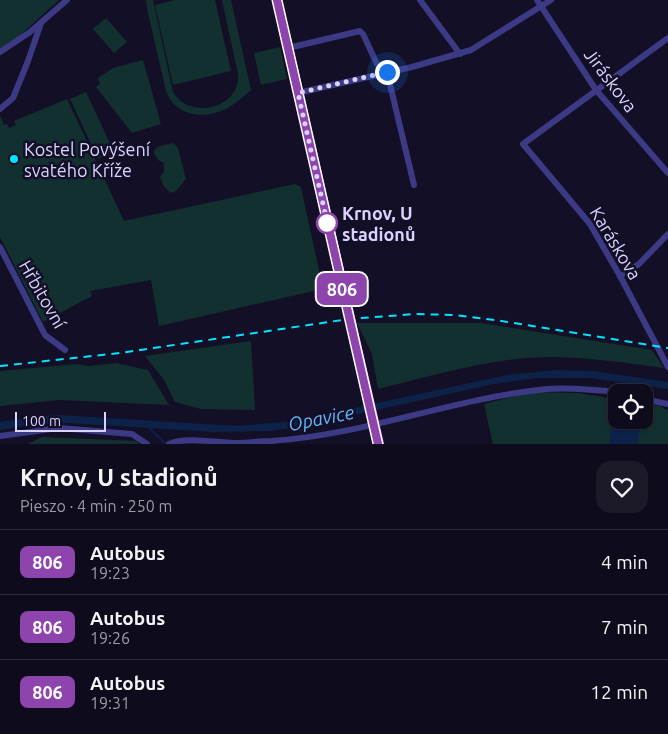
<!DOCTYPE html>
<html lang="pl">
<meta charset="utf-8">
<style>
:root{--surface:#0e0b1c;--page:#1c1929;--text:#f1f3f6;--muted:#9b9ba3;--line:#2e2b3b}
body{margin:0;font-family:Ubuntu,sans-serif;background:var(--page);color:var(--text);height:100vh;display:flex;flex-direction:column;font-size:19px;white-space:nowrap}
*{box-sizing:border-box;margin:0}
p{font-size:16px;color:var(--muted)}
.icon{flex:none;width:28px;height:28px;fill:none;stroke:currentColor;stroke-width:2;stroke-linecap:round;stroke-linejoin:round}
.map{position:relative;height:444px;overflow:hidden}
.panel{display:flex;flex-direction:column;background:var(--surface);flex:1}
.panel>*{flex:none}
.badge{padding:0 10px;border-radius:8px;font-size:18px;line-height:32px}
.buttons{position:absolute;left:608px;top:384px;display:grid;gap:10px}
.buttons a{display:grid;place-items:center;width:45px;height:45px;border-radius:10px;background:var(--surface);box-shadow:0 1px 4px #0004,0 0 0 1px var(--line);font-size:25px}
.scale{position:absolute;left:15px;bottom:12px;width:91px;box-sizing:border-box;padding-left:5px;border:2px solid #d9d4ff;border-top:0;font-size:14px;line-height:18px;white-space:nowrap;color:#d9d4ff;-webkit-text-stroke:4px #130f26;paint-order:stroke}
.you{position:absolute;width:25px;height:25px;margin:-12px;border:4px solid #fff;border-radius:50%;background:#1a73e8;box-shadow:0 0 0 8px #1a73e833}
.map>.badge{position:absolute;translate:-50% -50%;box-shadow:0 0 0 2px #fff}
.round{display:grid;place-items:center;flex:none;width:52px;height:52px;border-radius:15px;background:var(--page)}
.headline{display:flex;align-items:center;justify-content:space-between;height:85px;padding:0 20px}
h1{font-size:24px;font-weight:600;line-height:38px}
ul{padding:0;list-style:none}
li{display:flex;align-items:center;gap:15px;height:65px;padding:0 20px;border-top:1px solid var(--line)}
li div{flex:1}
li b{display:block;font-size:19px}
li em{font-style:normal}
li .badge{min-width:55px;font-weight:700;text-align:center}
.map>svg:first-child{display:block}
.green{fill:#12302f}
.water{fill:#0c2248}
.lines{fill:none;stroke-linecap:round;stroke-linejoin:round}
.stream{stroke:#0c2248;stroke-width:2}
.street{stroke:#3d3a85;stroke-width:6}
.primary{stroke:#c25bff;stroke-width:10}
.rail{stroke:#00e5ff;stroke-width:2;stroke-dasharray:8 6;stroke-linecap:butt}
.line-casing{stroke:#fff;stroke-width:11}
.line{stroke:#8e44ad;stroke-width:8}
.walk{stroke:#d9d4ff;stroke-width:5;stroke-dasharray:0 9}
.poi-dot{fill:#00e5ff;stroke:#130f26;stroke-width:2}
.stop-dot{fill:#fff;stroke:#8e44ad;stroke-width:2.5}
.labels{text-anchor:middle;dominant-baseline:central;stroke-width:5;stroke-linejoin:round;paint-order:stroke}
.street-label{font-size:18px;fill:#d9d4ff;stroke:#130f26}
.poi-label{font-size:18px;fill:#d9d4ff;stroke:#130f26;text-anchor:start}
.stop-label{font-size:18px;font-weight:bold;fill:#d9d4ff;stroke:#130f26;text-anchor:start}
.water-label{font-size:19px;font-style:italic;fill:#62b6ff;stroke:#130f26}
</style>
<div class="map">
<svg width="668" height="444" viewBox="0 0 668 444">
<rect width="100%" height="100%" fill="#130f26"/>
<g class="green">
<polygon points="0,0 59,0 19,36 0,49"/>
<path d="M 146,0 L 153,0 L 173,92 C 190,121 241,108 238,74 L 222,0 L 231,0 L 251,90 C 243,97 235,104 226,109 C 203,120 175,116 166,91 L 147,9 Z"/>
<polygon points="175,0 215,0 231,71 173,85 155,5"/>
<polygon points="106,18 127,42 114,53 93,29"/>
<polygon points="280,47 287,79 261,85 254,53"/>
<polygon points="143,60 161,124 132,133 96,87 100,84 98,78 113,68"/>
<polygon points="86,92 114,152 98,159 70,99"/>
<polygon points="67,99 124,221 295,184 301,187 323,289 159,326 151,280 90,291 92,296 43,322 0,237 0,115 4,125 7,124 9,128 16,125 14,121"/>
<path d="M 173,143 L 178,148 L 186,179 L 176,191 L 170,193 L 163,185 L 160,177 L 164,172 L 164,163 L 158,160 L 154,153 C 155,145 166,145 173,143 Z"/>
<path d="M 357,323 L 481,323 L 652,350 L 664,368 C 627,363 588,357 550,357 C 495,357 432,376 378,389 L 372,354 Z"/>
<polygon points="251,341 255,410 201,409 175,402 164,380 145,356"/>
<polygon points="116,363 148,370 169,405 60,400 0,406 0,371 76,364 89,366"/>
<polygon points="531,392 578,393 616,399 616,420 644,420 644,403 661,406 668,411 668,444 493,444 484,404"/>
<polygon points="42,437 137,441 139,444 28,444"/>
</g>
<g class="water">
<polygon points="555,370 593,371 668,382 668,389 591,378 537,378 494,384 304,426 269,431 214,432 67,423 30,425 0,430 0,422 34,417 59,415 236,426 294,421 507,375"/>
<polygon points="610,420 630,423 630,422 632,424 640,425 638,442 635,444 609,444 612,423 610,422"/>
</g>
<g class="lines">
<polyline class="stream" points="148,427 166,444"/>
<g class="street">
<polyline points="420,0 460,54"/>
<polyline points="537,0 596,90 668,173"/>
<polyline points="668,38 523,144 590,224 620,276 668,367"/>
<polyline points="288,48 360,31 363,34 377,64"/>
<polyline points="0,52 30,32 67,0"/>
<polyline points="387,72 414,185"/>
<polyline points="298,93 412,67 471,50 551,0"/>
<polyline points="0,109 13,98 28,61 41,23"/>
<polyline points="0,247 45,335 65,350"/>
<polyline points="620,276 639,264 668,234"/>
<polyline points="644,399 668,404"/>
<polyline points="0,436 59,428 132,434 147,444"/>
<path d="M 169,444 C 186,436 218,443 237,443 C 248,443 260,441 271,441 C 365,435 454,398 547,389 C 567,387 588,390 608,391 L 616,393"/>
</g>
<polyline class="primary" points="277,0 379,444"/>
<polyline class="rail" points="0,366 120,353 349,319 415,314 455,315 495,320 668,348"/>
</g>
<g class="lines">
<g class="line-casing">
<polyline id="line" points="277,0 378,444"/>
</g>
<use href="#line" class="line"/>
<polyline class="walk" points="327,223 328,226 298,93 387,72"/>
</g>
<circle class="poi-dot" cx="14" cy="159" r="5"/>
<circle class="stop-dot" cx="327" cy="223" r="10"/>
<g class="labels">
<g class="street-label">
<text transform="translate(611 80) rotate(53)">Jiráskova</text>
<text transform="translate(616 243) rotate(59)">Karáskova</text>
<text transform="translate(43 294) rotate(60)">Hřbitovní</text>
</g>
<g class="poi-label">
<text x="24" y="149">Kostel Povýšení<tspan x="24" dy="21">svatého Kříže</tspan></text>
</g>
<g class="stop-label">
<text x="342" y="213">Krnov, U<tspan x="342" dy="21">stadionů</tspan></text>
</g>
<g class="water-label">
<text transform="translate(321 418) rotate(-11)">Opavice</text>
</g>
</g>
</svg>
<div class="buttons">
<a><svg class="icon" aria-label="locate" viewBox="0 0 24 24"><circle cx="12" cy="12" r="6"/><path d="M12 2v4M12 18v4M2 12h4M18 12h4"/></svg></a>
</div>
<div class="scale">100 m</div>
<div class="you" style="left:387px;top:72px"></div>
<b class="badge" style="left:342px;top:289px;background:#8e44ad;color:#fff">806</b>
</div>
<section class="panel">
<div class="headline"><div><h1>Krnov, U stadionů</h1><p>Pieszo · 4 min · 250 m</p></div><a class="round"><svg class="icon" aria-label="heart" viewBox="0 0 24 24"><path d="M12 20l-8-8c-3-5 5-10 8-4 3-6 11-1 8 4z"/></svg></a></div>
<ul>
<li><span class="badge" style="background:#8e44ad;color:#fff">806</span><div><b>Autobus</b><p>19:23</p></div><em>4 min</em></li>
<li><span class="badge" style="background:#8e44ad;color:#fff">806</span><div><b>Autobus</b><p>19:26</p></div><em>7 min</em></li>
<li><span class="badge" style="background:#8e44ad;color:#fff">806</span><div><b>Autobus</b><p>19:31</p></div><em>12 min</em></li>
</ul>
</section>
